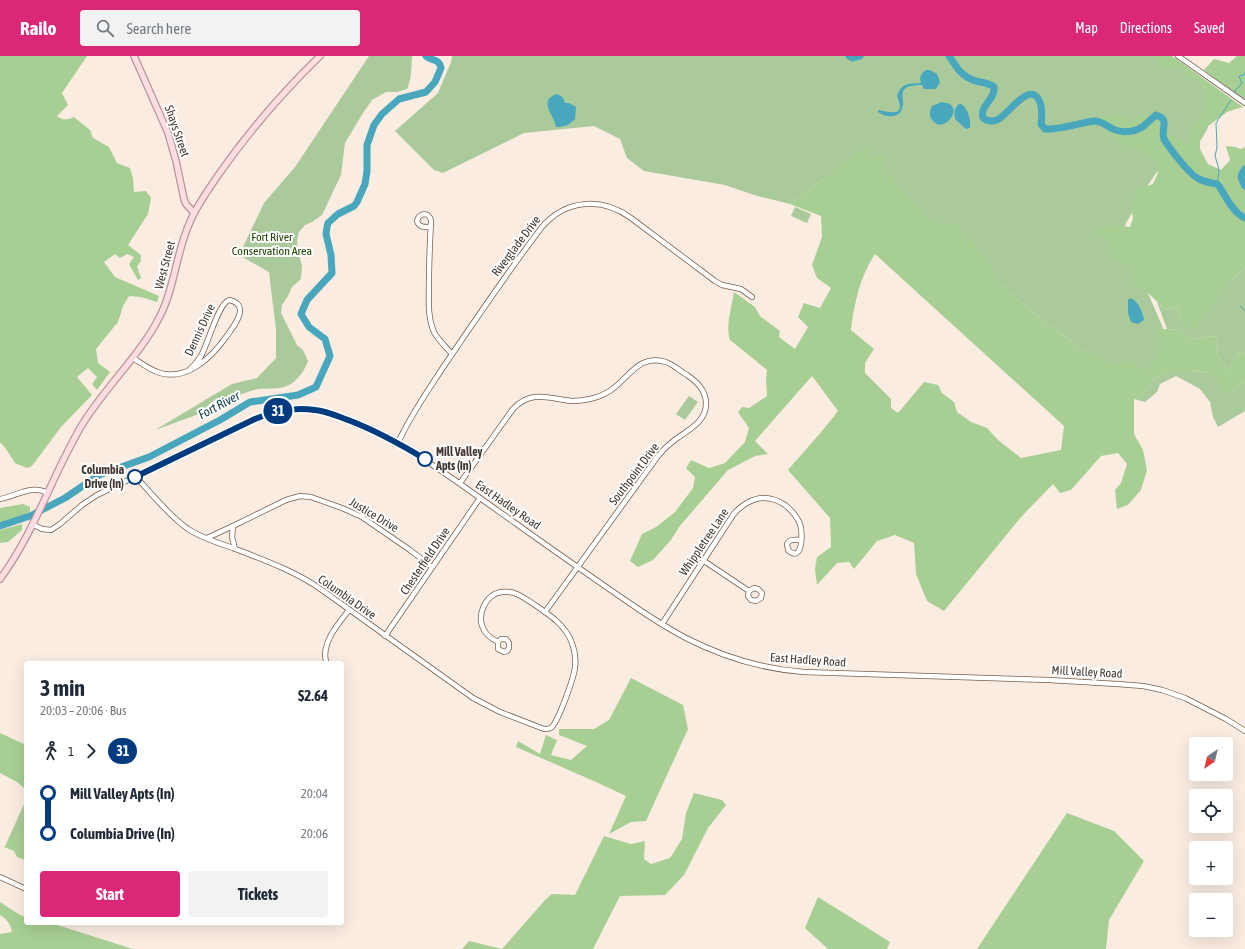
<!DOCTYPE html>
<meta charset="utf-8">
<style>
:root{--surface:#fff;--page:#f2f2f3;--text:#1f2937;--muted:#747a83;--accent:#db2777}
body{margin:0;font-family:"Asap Condensed",sans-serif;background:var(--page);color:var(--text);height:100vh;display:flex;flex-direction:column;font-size:15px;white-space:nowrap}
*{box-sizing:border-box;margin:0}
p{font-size:13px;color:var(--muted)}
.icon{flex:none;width:22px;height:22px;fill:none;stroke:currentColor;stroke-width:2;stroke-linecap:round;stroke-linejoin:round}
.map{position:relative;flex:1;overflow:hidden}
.side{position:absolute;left:24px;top:605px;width:320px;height:264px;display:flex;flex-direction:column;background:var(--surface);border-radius:4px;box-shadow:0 4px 16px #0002}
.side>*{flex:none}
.badge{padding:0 8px;border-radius:13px;font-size:14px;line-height:26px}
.needle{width:26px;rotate:215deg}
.tools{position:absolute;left:1189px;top:681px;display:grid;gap:8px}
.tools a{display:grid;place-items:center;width:44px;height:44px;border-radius:4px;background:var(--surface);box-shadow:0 4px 16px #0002;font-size:20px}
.map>.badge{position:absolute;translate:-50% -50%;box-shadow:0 0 0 2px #fff}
.legs{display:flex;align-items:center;gap:6px;height:44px;padding:0 16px;font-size:13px}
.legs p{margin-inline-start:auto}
.head{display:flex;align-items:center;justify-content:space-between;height:68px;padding:0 16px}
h1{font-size:22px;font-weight:700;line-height:30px}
.primary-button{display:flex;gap:8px;margin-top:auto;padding:8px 16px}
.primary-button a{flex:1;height:46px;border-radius:4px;background:var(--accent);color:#fff;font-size:16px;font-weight:700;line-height:46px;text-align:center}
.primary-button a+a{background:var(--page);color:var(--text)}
ul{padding:0 16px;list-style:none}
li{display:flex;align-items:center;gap:14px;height:40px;font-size:15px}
li i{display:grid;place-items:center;width:6px;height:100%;margin:0 5px;background:currentColor}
li i::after{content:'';width:10px;height:10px;margin:-5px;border:3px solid;border-radius:50%;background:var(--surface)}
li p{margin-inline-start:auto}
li:first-child i{background:linear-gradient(#0000 50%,currentColor 0)}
li:last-child i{background:linear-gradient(currentColor 50%,#0000 0)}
header{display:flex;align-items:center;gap:24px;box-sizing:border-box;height:56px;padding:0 20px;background:var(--accent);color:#fff}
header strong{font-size:19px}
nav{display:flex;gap:22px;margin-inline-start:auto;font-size:14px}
.search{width:280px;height:36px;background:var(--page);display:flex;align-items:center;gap:10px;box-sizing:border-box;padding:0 14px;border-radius:4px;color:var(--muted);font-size:15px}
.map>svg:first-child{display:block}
.green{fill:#aaca9b}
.forest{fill:#a7cf93;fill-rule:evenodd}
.water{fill:#48a7bc}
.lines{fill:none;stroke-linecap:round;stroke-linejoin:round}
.stream{stroke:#48a7bc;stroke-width:1}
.river{stroke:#48a7bc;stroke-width:7}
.minor-casing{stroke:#756051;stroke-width:6}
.major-casing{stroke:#ba9497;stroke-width:8}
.minor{stroke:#fff;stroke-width:4.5}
.major{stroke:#fddce2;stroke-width:5.5}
.line-1-casing{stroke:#fff;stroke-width:9}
.line-1{stroke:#003b80;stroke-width:6}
.stop-1-dot{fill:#fff;stroke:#003b80;stroke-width:2}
.labels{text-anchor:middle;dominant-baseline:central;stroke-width:4;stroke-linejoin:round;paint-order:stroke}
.street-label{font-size:12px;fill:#423831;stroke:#fff}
.park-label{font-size:12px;fill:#1c4100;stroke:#fff}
.stop-label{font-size:12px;font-weight:bold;fill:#423831;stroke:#fff;text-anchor:start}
.water-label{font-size:13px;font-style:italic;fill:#16414a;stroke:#fff}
</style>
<header>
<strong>Railo</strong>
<div class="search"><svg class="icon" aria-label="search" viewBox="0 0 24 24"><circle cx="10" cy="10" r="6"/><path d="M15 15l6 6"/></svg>Search here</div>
<nav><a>Map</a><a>Directions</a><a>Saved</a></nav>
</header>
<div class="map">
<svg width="1245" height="893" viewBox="0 0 1245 893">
<rect width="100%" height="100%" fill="#fbece2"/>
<g class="green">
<path d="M 369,0 L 412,0 C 411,13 412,21 407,33 L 397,36 L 386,36 L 372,44 L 363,57 L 345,87 L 341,119 L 322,159 L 312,166 L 305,169 L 299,176 L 297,185 L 298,196 L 302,209 L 301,223 L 292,231 L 288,240 L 282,249 L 281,257 L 297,289 L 303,294 L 308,305 C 305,314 298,324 289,329 C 280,334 268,332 258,333 C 242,336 229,346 213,345 L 199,358 L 155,374 L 232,328 L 257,322 L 276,302 L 276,274 L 269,216 L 239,199 L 264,147 L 295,111 Z"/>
<polygon points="452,0 1170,0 1206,26 1212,53 1207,74 1197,90 1159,113 1146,132 1126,167 1123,179 1163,272 1169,292 1141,324 1084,295 1026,251 1002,229 851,101 790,148 754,139 725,129 644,115 627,102 620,83 594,70 524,77 443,117 434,114 395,75 438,37 451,6"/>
<polygon points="795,151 811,158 807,167 791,160"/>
<polygon points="1245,212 1245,298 1239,296 1228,314 1218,300 1217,280 1192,283 1177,274 1167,273 1157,246 1167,255 1176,251 1180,264 1232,224"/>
<polygon points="1186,313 1213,318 1219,322 1227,337 1245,326 1245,355 1218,371 1213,361 1210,346 1200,333 1176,320 1160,328 1157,336 1145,346 1134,343 1149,333 1152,324 1170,315"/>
<polygon points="689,340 698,346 685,364 676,358"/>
<polygon points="26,744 26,798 6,788"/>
</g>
<g class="forest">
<path d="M 0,0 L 87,0 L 62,37 L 68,49 L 57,60 C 63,65 67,64 74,61 L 90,74 L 93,82 L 109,91 L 117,107 L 130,112 L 133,122 L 134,136 L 146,135 L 151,142 L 148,158 L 128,189 L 141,199 L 141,205 L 137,210 L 141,222 L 138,224 L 129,208 L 134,201 L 127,198 L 120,202 L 115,198 L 104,206 L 115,221 L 159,240 L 157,246 L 141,241 L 129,240 L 123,250 L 118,266 L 96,293 L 98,307 L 110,316 L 97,334 L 92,328 L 97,321 L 88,312 L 77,321 L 92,339 L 61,371 L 32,410 L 27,412 L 15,407 L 6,393 L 0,386 Z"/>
<path d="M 1151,0 L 1172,0 L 1243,51 L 1227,56 L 1200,76 L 1200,93 L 1208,108 L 1221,114 L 1230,104 L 1226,90 L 1235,91 L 1241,93 L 1245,91 L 1245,212 L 1232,224 L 1194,273 L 1185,271 L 1180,264 L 1176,251 L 1167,255 L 1148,237 L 1132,226 L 1129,210 L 1111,201 L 1113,193 L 1107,182 L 1091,177 C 1108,168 1112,170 1130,171 L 1133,162 L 1131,153 L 1137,133 L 1153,128 L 1158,117 L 1156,106 L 1137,91 L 1128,93 L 1102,71 L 1105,61 L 1122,57 L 1130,65 L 1142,60 L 1158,64 C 1169,80 1170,81 1189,87 L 1191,72 L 1205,56 L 1202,28 L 1180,12 L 1162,12 Z"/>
<polygon points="1237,0 1245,0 1245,45 1204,14 1214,3 1229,7"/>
<path d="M 872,90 L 869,102 L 872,103 L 885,98 L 885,114 L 928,163 L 938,167 L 956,168 L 986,202 L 1002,229 L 1026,251 L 1084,295 L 1113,308 L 1133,305 L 1137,312 L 1147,315 L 1156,302 L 1161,288 L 1153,274 L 1167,273 L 1177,274 L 1192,283 L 1217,280 L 1218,300 L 1228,314 L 1239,296 L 1245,298 L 1245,326 L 1227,337 L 1219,332 L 1219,322 C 1207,315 1183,311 1169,316 C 1163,318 1158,321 1152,324 L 1149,333 L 1134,343 L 1134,378 L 1143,394 L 1147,414 L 1141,434 L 1128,449 L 1117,453 L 1115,434 L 1121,427 L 1127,408 L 1118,397 L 1101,400 L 1071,434 L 1060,437 L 1053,428 L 1022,460 L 944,555 L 927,545 L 916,518 L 914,487 L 895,479 L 877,485 L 854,513 L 849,506 L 837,507 L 817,529 L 815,513 L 817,501 L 831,491 L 830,462 L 788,414 C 805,394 823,375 838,355 L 812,320 L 755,385 L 768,398 L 755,400 L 728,414 L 679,471 L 671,484 L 653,504 L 638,511 L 630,505 L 642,478 L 656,471 L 675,456 L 693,432 L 695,421 L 686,412 L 691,404 L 709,412 L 725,407 L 745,386 L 749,372 L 738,356 L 742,351 L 749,352 L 767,340 L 766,323 L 767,314 L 730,284 C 725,270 732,251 734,236 L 755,251 L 760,260 L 780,275 L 779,281 L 795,293 L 808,271 L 798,261 L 804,247 L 820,252 L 831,232 L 817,222 L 812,209 L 822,181 L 821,160 L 790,148 L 856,97 ZM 875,198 L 1064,370 L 1061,394 L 1021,402 L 998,384 L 987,372 L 971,366 L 957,356 L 954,346 L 942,337 L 938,329 L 924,326 L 898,357 L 891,352 L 891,343 L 865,317 L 865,307 L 874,293 L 851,274 C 854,247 860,221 875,198 Z"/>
<polygon points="23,448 30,451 30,456 0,468 0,452"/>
<polygon points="22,468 22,474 8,486 0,487 0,474"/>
<polygon points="631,622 683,649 688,673 646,765 631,766 609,778 626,740 596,726 516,691 518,685 540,698 546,679 557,684 551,699 571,704 587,690 559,679 559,673 594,673 609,664"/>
<polygon points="0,677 26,689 26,734 17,726 0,717"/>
<polygon points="694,737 722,744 726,749 708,772 684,819 665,839 620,840 593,893 462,893 469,885 502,893 545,844 552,838 575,839 604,780 631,788 645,785 644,803 651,808 670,802 682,783 686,757"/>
<polygon points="26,756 26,804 17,801 14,795 4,791 12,783"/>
<polygon points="1067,757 1114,775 1144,805 1109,864 1106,893 977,893"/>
<polygon points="818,841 890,886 887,893 828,893 805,872"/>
<path d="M 0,846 L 20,859 L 26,861 L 26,867 L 51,867 L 133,893 L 0,893 L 0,878 L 12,876 C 11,869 6,862 0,859 Z"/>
</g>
<g class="water">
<path d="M 926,14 L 930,14 L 937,18 L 940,26 L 936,33 L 924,33 L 922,29 C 890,29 910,44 900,57 C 893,62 885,61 878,56 L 878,54 C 892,56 906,62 897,40 C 902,26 909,28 921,27 C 919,21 921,17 926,14 Z"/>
<path d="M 557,38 C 562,40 564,42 565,47 L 569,47 L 576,51 L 575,63 C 569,69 565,71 556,71 C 555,60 537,44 557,38 Z"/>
<path d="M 942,46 C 945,47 949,47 951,49 C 960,56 943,77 933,65 C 929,60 929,56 932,50 Z"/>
<path d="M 959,48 L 961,48 C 968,52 971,64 970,72 L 966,73 L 956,64 C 953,59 954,52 959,48 Z"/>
<path d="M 1130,242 C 1138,244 1143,257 1144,264 L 1138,268 L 1131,266 L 1128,257 L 1128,244 Z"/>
</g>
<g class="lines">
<g class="stream">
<polyline points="1235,38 1235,34 1242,28 1239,20 1244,19 1245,17"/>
<polyline points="1217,128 1219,115 1218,110 1215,100 1217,91 1216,67 1231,44"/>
<polyline points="1240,250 1245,255"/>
</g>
<g class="river">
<polyline points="849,0 853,2 860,0"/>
<path d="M 949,0 C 956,10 961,20 973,24 C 980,27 988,26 994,31 C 996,43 979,50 983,62 C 987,65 992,66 997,64 C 1007,60 1026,29 1037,41 C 1043,49 1042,59 1041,68 L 1045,73 C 1062,74 1078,67 1094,65 C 1102,65 1105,69 1111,72 C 1120,77 1133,77 1142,71 C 1147,68 1151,63 1156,59 C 1171,64 1160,73 1164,83 C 1169,92 1190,119 1199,123 C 1205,126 1211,127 1217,128 C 1221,131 1222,136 1225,140 C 1229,147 1237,159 1245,162"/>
<path d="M 1245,113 C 1239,120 1241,122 1245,130"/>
<path d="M 0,470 L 30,460 L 65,442 L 99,419 L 149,401 L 220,364 L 250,346 L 298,339 L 316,331 L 330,300 L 325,283 L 309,271 L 301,258 L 307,244 L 332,217 L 331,199 L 326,178 L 327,171 L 328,167 L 338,158 L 354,150 L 357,146 L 365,128 L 367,115 L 367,89 L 374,69 L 382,58 L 399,43 L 426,36 L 435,26 L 441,12 C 439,2 433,6 426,0"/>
</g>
<g class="minor-casing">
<g id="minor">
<polyline points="1178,0 1245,47"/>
<path d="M 431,171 C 425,171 419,172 417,165 C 419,156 430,156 431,165 C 430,185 429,205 429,224 C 429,242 427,260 434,276 C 438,284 446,291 452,298"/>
<path d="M 133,302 C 141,307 150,314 160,317 C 187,325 212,301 226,281 C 231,274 241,262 240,253 C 239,247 234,245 229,244 C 218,248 208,288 201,300 C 198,305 194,310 189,314"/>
<path d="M 398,387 C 409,362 425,339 440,316 C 473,267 506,218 542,171 C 566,143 602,141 631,162 L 715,225 L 722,229 L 741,233 L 752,241"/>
<path d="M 136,421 C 152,438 169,460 188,473 C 202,482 218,487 233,492 C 264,504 295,515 322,534 L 473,642 L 500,656 L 544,673 C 547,673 550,673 552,671 C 559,663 574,622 575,611 C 576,603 575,595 572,587 C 566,570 550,559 535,549 C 524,542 515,534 502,536 C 485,538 476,560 484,574 C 487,580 492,583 498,586 L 498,593 L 504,596 L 507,595 L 509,592 L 509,587 L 506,583 L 501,583 L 498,586"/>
<path d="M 460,427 L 513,353 C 532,333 549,343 572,345 C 578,345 585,344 590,343 C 599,341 608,337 615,331 C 631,318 641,298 666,306 C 674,309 680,315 687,319 C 697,326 706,334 706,348 C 706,366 688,374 676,383 C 669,388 663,394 658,400 L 545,556"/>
<path d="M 0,443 C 17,440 31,428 48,437"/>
<path d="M 32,468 L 42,473 L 51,474 L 60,468 L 82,449 L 97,439 L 259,361 C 277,354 298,351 317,354 C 331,357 345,363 358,368 C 402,387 441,414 480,442 C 521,471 561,500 602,528 C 629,547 656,566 686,582 C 723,601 763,613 804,616 L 1049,624 L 1117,628 L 1143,630 L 1162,634 L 1185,642 L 1226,663 L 1245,675"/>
<polyline points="207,482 233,470"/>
<polyline points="235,493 232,481 233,470 286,444 300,440 311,441 342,452 362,461 410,494 432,511"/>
<polyline points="704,505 749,535 748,540 751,544 756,545 761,542 762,537 758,533 754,532 749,535"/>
<path d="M 662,568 L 733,459 C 740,450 752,442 764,442 C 772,442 779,445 785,449 C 791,454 797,460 800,468 C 803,476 803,508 788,494 L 787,488 C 790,482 795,484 801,484"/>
<polyline points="385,580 480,442"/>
<path d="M 326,606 C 321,587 338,568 349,554"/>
<polyline points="0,821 26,833"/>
</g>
</g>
<g class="major-casing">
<g id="major">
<polyline points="134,0 168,77 176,105 184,143 186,148 194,157"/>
<path d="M 0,523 C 35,476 52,419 82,369 C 105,331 140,300 160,260 C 175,231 176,196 190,166 C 197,149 209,133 219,118 C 249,75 283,36 320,0"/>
</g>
</g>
<use href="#minor" class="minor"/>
<use href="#major" class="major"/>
</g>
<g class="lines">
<g class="line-1-casing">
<path id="line-1" d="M 135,421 L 255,363 C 274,355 295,351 315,354 C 326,355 337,360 348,364 C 375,374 400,388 425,403"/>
</g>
<use href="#line-1" class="line-1"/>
</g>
<g class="stop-1-dot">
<circle cx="425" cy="403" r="7"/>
<circle cx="135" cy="421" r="7"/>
</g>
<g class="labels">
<g class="street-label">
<text transform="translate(177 75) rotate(71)">Shays Street</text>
<text transform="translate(516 190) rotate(-53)">Riverglade Drive</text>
<text transform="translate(165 209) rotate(-75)">West Street</text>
<text transform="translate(200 274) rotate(-65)">Dennis Drive</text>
<text transform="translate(634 418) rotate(-53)">Southpoint Drive</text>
<text transform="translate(508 449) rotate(35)">East Hadley Road</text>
<text transform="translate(374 459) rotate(31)">Justice Drive</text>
<text transform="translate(704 486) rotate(-56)">Whippletree Lane</text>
<text transform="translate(425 505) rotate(-56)">Chesterfield Drive</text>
<text transform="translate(347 541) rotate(35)">Columbia Drive</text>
<text transform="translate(808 604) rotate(4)">East Hadley Road</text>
<text transform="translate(1087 616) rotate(3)">Mill Valley Road</text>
</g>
<g class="park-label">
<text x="272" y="181">Fort River<tspan x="272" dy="14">Conservation Area</tspan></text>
</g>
<g class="stop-label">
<text x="436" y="396">Mill Valley<tspan x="436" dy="14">Apts (In)</tspan></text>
<text x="124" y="414" text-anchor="end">Columbia<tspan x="124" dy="14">Drive (In)</tspan></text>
</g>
<g class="water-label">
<text transform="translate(219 349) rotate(-28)">Fort River</text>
</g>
</g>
</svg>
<div class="tools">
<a><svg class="needle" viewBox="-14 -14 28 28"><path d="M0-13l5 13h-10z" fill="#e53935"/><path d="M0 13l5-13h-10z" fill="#747a83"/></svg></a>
<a><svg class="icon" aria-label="locate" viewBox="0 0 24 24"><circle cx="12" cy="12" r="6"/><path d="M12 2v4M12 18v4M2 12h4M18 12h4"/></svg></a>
<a>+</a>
<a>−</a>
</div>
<b class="badge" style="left:278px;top:355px;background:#003b80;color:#fff">31</b>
<section class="side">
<div class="head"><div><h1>3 min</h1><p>20:03 – 20:06 · Bus</p></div><b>$2.64</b></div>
<div class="legs"><svg class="icon" aria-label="walk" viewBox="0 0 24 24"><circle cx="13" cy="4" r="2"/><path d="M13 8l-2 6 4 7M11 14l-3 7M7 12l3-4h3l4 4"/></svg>1<svg class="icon" aria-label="forward" viewBox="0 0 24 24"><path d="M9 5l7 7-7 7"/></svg><b class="badge" style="background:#003b80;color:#fff">31</b></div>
<ul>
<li><i style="color:#003b80"></i><b>Mill Valley Apts (In)</b><p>20:04</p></li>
<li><i style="color:#003b80"></i><b>Columbia Drive (In)</b><p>20:06</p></li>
</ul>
<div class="primary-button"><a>Start</a><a>Tickets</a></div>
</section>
</div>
